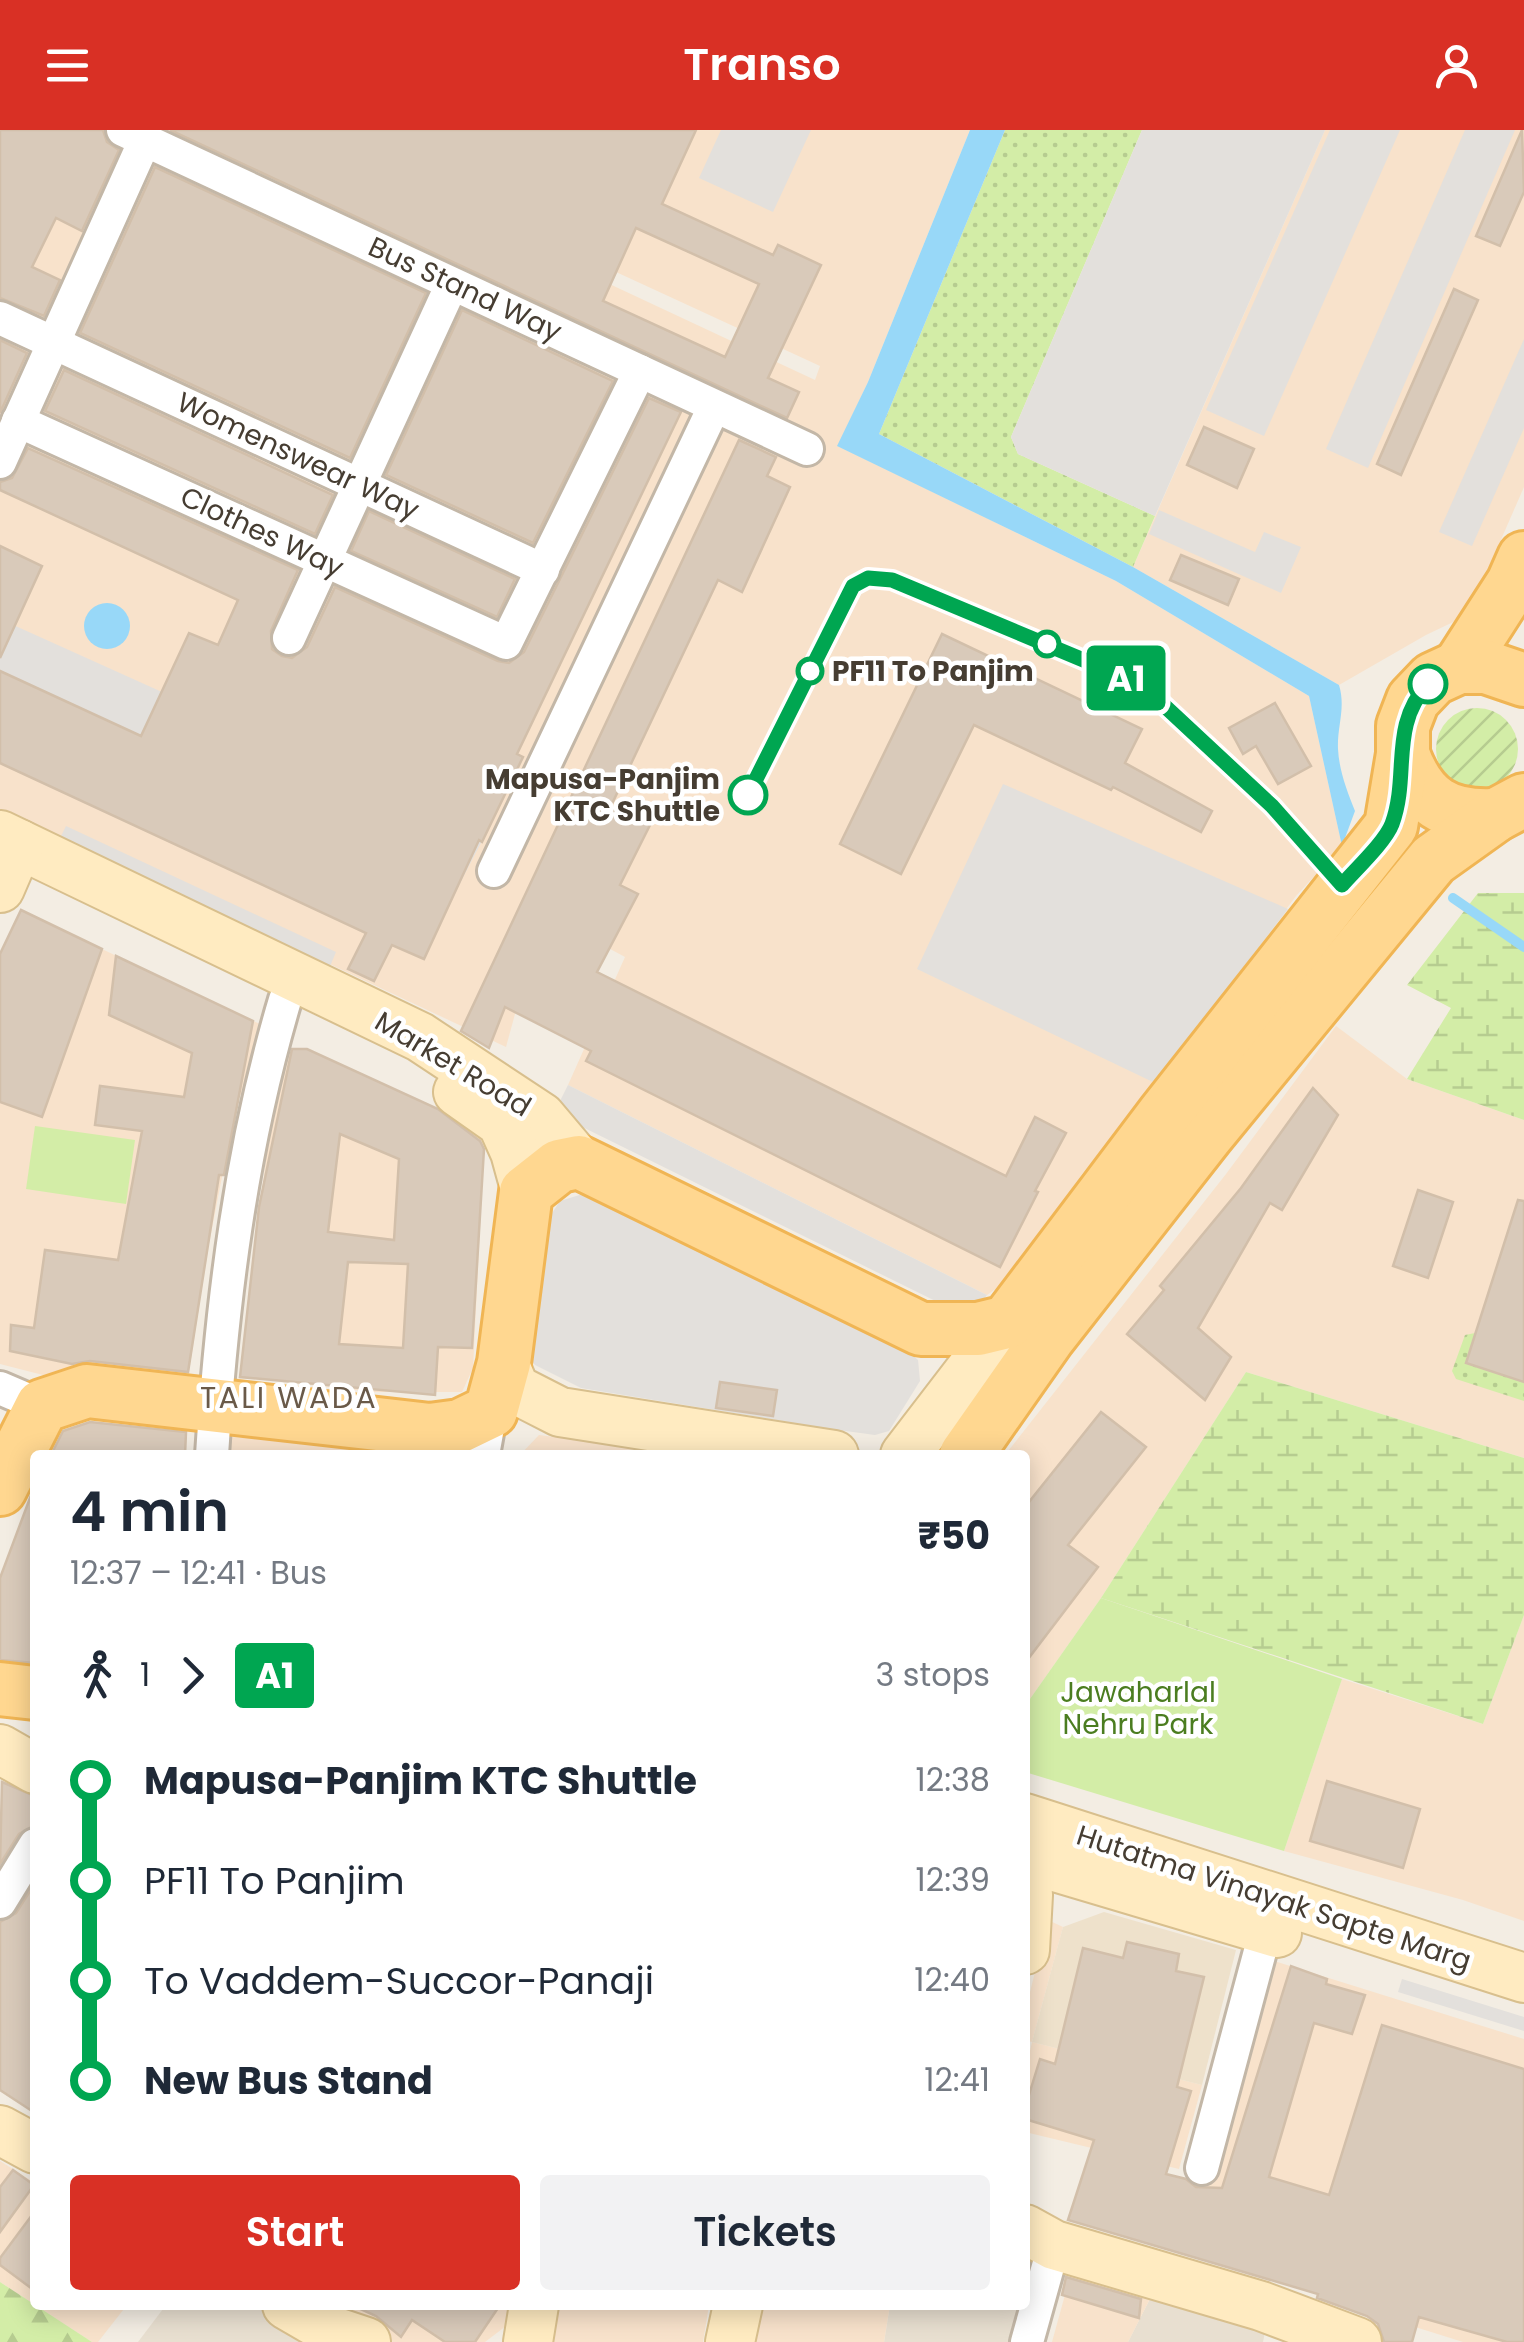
<!DOCTYPE html>
<meta charset="utf-8">
<style>
:root{--surface:#fff;--page:#f2f2f3;--text:#1f2937;--muted:#747a83;--accent:#d93025}
body{margin:0;font-family:Poppins,sans-serif;background:var(--page);color:var(--text);height:100vh;display:flex;flex-direction:column;font-size:38px;white-space:nowrap}
*{box-sizing:border-box;margin:0}
p{font-size:32px;color:var(--muted)}
.icon{flex:none;width:55px;height:55px;fill:none;stroke:currentColor;stroke-width:2;stroke-linecap:round;stroke-linejoin:round}
.map{position:relative;flex:1;overflow:hidden}
.panel{position:absolute;left:30px;top:1320px;width:1000px;height:860px;display:flex;flex-direction:column;background:var(--surface);border-radius:10px;box-shadow:0 5px 25px #0003}
.panel>*{flex:none}
.badge{padding:0 20px;border-radius:8px;font-size:35px;line-height:65px}
.map>.badge{position:absolute;translate:-50% -50%;box-shadow:0 0 0 5px #fff}
.legs{display:flex;align-items:center;gap:15px;height:110px;padding:0 40px;font-size:32px}
.legs p{margin-inline-start:auto}
.overview{display:flex;align-items:center;justify-content:space-between;height:170px;padding:0 40px}
h1{font-size:55px;font-weight:600;line-height:75px}
.button{display:flex;gap:20px;margin-top:auto;padding:20px 40px}
.button a{flex:1;height:115px;border-radius:10px;background:var(--accent);color:#fff;font-size:40px;font-weight:600;line-height:115px;text-align:center}
.button a+a{background:var(--page);color:var(--text)}
ul{padding:0 40px;list-style:none}
li{display:flex;align-items:center;gap:35px;height:100px;font-size:38px}
li i{display:grid;place-items:center;width:15px;height:100%;margin:0 12px;background:currentColor}
li i::after{content:'';width:25px;height:25px;margin:-12px;border:8px solid;border-radius:50%;background:var(--surface)}
li p{margin-inline-start:auto}
li:first-child i{background:linear-gradient(#0000 50%,currentColor 0)}
li:last-child i{background:linear-gradient(currentColor 50%,#0000 0)}
header{display:flex;justify-content:space-between;align-items:center;height:130px;padding:0 40px;background:var(--accent);color:#fff;font-size:45px;font-weight:600}
.map>svg:first-child{display:block}
.residential{fill:#e8dfd0}
.commercial{fill:#f8e2cb}
.education{fill:#eee1cb}
.grass{fill:url(#grass-dots)}
.forest{fill:url(#forest-firs)}
.wetland{fill:url(#wetland-marsh)}
.park{fill:#d3eda7}
.garden{fill:url(#garden-furrows)}
.parking{fill:#e3e0dc}
.water{fill:#98d8f8}
.lines{fill:none;stroke-linecap:round;stroke-linejoin:round}
.stream{stroke:#98d8f8;stroke-width:10}
.building{fill:#d9caba;stroke:#d2bfaa;stroke-width:2.5;fill-rule:evenodd}
.street-casing{stroke:#c3b7a7;stroke-width:38}
.secondary-casing{stroke:#d8bf8d;stroke-width:52}
.primary-casing{stroke:#f0b554;stroke-width:58}
.street{stroke:#fff;stroke-width:32}
.secondary{stroke:#ffebc1;stroke-width:48}
.primary{stroke:#ffd790;stroke-width:52}
.line-1-casing{stroke:#fff;stroke-width:22}
.line-1{stroke:#00a651;stroke-width:15}
.stop-1-dot{fill:#fff;stroke:#00a651;stroke-width:5}
.labels{text-anchor:middle;dominant-baseline:central;stroke-width:9;stroke-linejoin:round;paint-order:stroke}
.street-label{font-size:28px;fill:#463d32;stroke:#fff}
.stop-label{font-size:28px;font-weight:bold;fill:#463d32;stroke:#fff;text-anchor:start}
.park-label{font-size:28px;fill:#4b7d20;stroke:#fff}
.neighbourhood-label{font-size:30px;letter-spacing:2.5px;fill:#6a5a49;stroke:#fff}
</style>
<header><svg class="icon" aria-label="menu" viewBox="0 0 24 24"><path d="M4 6h16M4 12h16M4 18h16"/></svg>Transo<svg class="icon" aria-label="person" viewBox="0 0 24 24"><circle cx="12" cy="8" r="4"/><path d="M4 21q1-7 8-7t8 7"/></svg></header>
<div class="map">
<svg width="1524" height="2212" viewBox="0 0 1524 2212">
<defs>
<pattern id="grass-dots" width="8" height="8" patternUnits="userSpaceOnUse" patternTransform="scale(2.5)"><rect width="8" height="8" fill="#d3eda7"/><path d="M2 2h.1M6 6h.1" fill="none" stroke="#b6cc90" stroke-width="1.8" stroke-linecap="round"/></pattern>
<pattern id="forest-firs" width="22" height="20" patternUnits="userSpaceOnUse" patternTransform="scale(2.5)"><rect width="22" height="20" fill="#d3eda7"/><path d="M5 1l3.5 6h-7zM16 11l3.5 6h-7z" fill="#b6cc90"/></pattern>
<pattern id="wetland-marsh" width="20" height="14" patternUnits="userSpaceOnUse" patternTransform="scale(2.5)"><rect width="20" height="14" fill="#d3eda7"/><path d="M1 5h8M5 5V1M11 12h8M15 12V8" fill="none" stroke="#b6cc90"/></pattern>
<pattern id="garden-furrows" width="10" height="10" patternUnits="userSpaceOnUse" patternTransform="scale(2.5)"><rect width="10" height="10" fill="#d3eda7"/><path d="M-1 1l2-2M0 10L10 0M9 11l2-2" fill="none" stroke="#b6cc90"/></pattern>
</defs>
<rect width="100%" height="100%" fill="#f3ede3"/>
<g class="residential">
<polygon points="1151,2167 1265,2202 1263,2212 1128,2212"/>
<polygon points="166,2175 255,2175 320,2212 138,2212"/>
<polygon points="890,2175 1020,2175 1012,2212 884,2212"/>
</g>
<g class="commercial">
<polygon points="0,0 280,0 815,250 820,236 308,0 970,0 868,252 838,316 1116,451 1309,566 1342,716 1296,766 1142,972 1082,1044 1008,1150 987,1165 568,955 625,827 558,791 518,873 506,917 0,679"/>
<polygon points="1325,0 1524,0 1524,357 1468,485 1426,505 1339,555 1133,437"/>
<polygon points="24,782 264,896 246,967 238,964 208,1119 189,1242 172,1252 105,1242 43,1245 0,1234 0,824"/>
<polygon points="1336,896 1407,949 1524,990 1524,1328 1246,1242 1101,1468 1025,1576 1025,1325 1005,1325 1226,1044"/>
<polygon points="291,919 307,919 466,993 480,1006 484,1018 473,1238 462,1262 374,1262 240,1247 278,927"/>
<polygon points="539,1305 695,1325 520,1325"/>
<polygon points="230,1307 332,1312 449,1325 228,1325"/>
<polygon points="1524,1485 1524,1791 1463,1770 1284,1721 1342,1549 1483,1594"/>
<polygon points="1048,1790 1063,1797 1032,1912 1202,1955 1179,2039 1025,2002 1025,1943 1032,1912 1025,1910 1025,1882"/>
<polygon points="1271,1830 1524,1909 1524,2212 1463,2212 1345,2175 1203,2065"/>
<polygon points="0,2031 35,2053 35,2175 0,2152"/>
<polygon points="1071,2143 1151,2167 1128,2212 1052,2212"/>
<polygon points="35,2175 127,2175 98,2212 92,2212"/>
<polygon points="320,2175 511,2175 506,2196 485,2212 393,2212"/>
<polygon points="554,2175 709,2175 703,2212 545,2212"/>
<polygon points="761,2175 890,2175 884,2212 754,2212"/>
</g>
<polygon class="education" points="1104,1782 1236,1820 1202,1955 1032,1912 1063,1797"/>
<g class="grass">
<polygon points="1005,0 1142,0 1011,307 1018,324 1155,386 1133,437 879,304"/>
<polygon points="1475,1203 1466,1233 1524,1252 1524,1271 1456,1249 1452,1241 1465,1205"/>
</g>
<polygon class="forest" points="0,2152 92,2212 0,2212"/>
<g class="wetland">
<polygon points="1478,763 1524,763 1524,990 1407,949 1451,878 1407,855"/>
<polygon points="1246,1242 1524,1328 1524,1485 1483,1594 1101,1468"/>
</g>
<g class="park">
<polygon points="35,996 135,1010 126,1074 26,1059"/>
<polygon points="1101,1468 1342,1549 1284,1721 1025,1642 1025,1576"/>
</g>
<circle class="garden" cx="1477" cy="619" r="41"/>
<g class="parking">
<polygon points="721,0 811,0 773,82 699,48"/>
<polygon points="1142,0 1325,0 1155,386 1018,324 1011,307"/>
<polygon points="1330,0 1400,0 1264,306 1206,280"/>
<polygon points="1465,0 1515,0 1368,338 1326,319"/>
<polygon points="1524,209 1524,298 1472,416 1439,402"/>
<polygon points="1159,380 1255,422 1264,402 1301,417 1281,463 1149,404"/>
<polygon points="0,489 162,562 482,711 460,753 0,541"/>
<polygon points="1003,654 1288,779 1155,953 917,839"/>
<polygon points="66,696 336,822 328,841 57,714"/>
<polygon points="568,955 987,1165 970,1188 554,983"/>
<polygon points="586,1063 908,1221 918,1230 920,1251 889,1301 875,1305 831,1299 581,1258 535,1235 523,1220 545,1094 560,1071"/>
<polygon points="1402,1849 1524,1887 1524,1901 1398,1862"/>
</g>
<g class="water">
<path d="M 970,0 L 1005,0 L 879,304 L 1133,437 L 1339,555 C 1346,578 1337,596 1338,619 C 1339,640 1347,661 1355,681 L 1342,716 L 1309,566 L 1116,451 L 837,316 L 868,252 Z"/>
<circle cx="107" cy="496" r="23"/>
</g>
<g class="lines">
<polyline class="stream" points="1453,768 1524,817"/>
</g>
<g class="building">
<polygon points="0,0 103,0 107,12 119,20 82,101 56,88 32,137 60,150 44,186 0,168"/>
<path d="M 170,0 L 696,0 L 662,74 L 773,125 L 778,115 L 821,135 L 768,248 L 799,262 L 787,288 ZM 636,98 L 759,154 L 725,227 L 603,171 Z"/>
<polygon points="1522,0 1524,62 1500,116 1476,106"/>
<polygon points="155,37 426,163 350,328 80,203"/>
<polygon points="1454,159 1478,170 1401,345 1377,334"/>
<polygon points="462,180 613,251 533,413 386,345"/>
<polygon points="0,210 27,223 0,283"/>
<polygon points="64,240 333,365 315,404 45,281"/>
<polygon points="649,268 681,282 517,624 523,627 482,712 479,710 424,829 392,815 374,851 348,839 366,803 0,633 0,541 141,606 189,503 218,515 238,470 0,360 0,352 12,348 28,318 298,440 271,501 272,519 282,526 292,528 307,517 335,457 498,531 509,533 524,522"/>
<polygon points="1204,297 1254,319 1237,358 1187,335"/>
<polygon points="739,310 776,327 767,346 790,357 742,462 718,450 611,676 650,695 620,755 638,764 597,842 1006,1046 1035,987 1066,1003 1035,1061 1038,1062 1000,1137 586,931 591,921 505,877 489,918 461,901"/>
<polygon points="369,381 515,449 497,487 351,421"/>
<polygon points="0,416 42,436 0,528"/>
<polygon points="1181,425 1239,449 1228,475 1170,450"/>
<polygon points="942,504 1142,599 1125,633 1212,681 1201,702 1113,657 1111,660 974,595 901,744 840,714"/>
<polygon points="1275,573 1311,636 1278,654 1256,616 1243,624 1229,598"/>
<polygon points="21,780 102,819 42,987 0,972 0,824"/>
<polygon points="116,826 253,891 224,1045 219,1045 188,1242 90,1231 72,1234 10,1221 11,1195 34,1198 45,1120 118,1130 142,1001 95,995 100,956 184,967 192,923 109,885"/>
<path d="M 292,919 L 307,919 L 438,979 L 480,1011 L 484,1019 L 472,1218 L 438,1217 L 435,1265 L 240,1247 L 259,1077 ZM 340,1004 L 399,1029 L 394,1110 L 328,1102 ZM 348,1132 L 408,1134 L 403,1218 L 339,1214 Z"/>
<polygon points="1313,958 1338,985 1282,1080 1270,1073 1198,1198 1231,1227 1205,1270 1127,1204 1164,1160 1160,1156 1241,1058"/>
<polygon points="1418,1060 1453,1072 1428,1148 1393,1136"/>
<polygon points="1518,1070 1524,1071 1524,1252 1466,1233"/>
<polygon points="720,1252 777,1260 773,1286 716,1278"/>
<polygon points="1101,1282 1146,1317 1068,1415 1098,1437 1025,1533 1025,1377"/>
<polygon points="90,1292 186,1302 185,1325 51,1325 63,1301"/>
<polygon points="33,1360 35,1533 0,1530 0,1448"/>
<polygon points="1327,1651 1420,1679 1403,1738 1310,1711"/>
<polygon points="2,1652 35,1666 35,1695 19,1704 0,1734"/>
<polygon points="35,1753 35,1983 0,1960 0,1792 16,1783"/>
<polygon points="1127,1812 1179,1824 1176,1841 1204,1847 1177,1957 1191,1961 1166,2044 1186,2049 1196,2057 1222,2058 1291,1836 1327,1849 1326,1854 1365,1865 1352,1904 1314,1893 1269,2047 1329,2065 1382,1895 1524,1939 1524,2212 1507,2212 1419,2187 1412,2212 1384,2212 1378,2194 1367,2186 1317,2168 1318,2164 1068,2090 1094,2010 1025,1989 1025,1978 1040,1929 1055,1934 1083,1818 1123,1828"/>
<polygon points="13,2040 34,2055 0,2102 0,2057"/>
<polygon points="35,2081 35,2161 0,2135 0,2128"/>
<polygon points="1066,2147 1141,2169 1139,2188 1062,2165"/>
<polygon points="352,2175 500,2175 475,2212 445,2212 412,2190 401,2207 376,2186"/>
</g>
<g class="lines">
<g class="street-casing">
<g id="street">
<polyline points="123,0 807,319"/>
<polyline points="0,188 543,440"/>
<polyline points="18,291 506,513 640,241"/>
<polyline points="0,332 145,10"/>
<polyline points="289,508 452,154"/>
<polyline points="494,741 714,277"/>
<polyline points="0,1258 42,1276"/>
<path d="M 212,1325 C 222,1171 241,1018 285,870"/>
<polyline points="483,1325 491,1281"/>
<polyline points="0,1772 35,1715"/>
<polyline points="1202,2038 1266,1799"/>
<polyline points="1027,2212 1054,2115"/>
</g>
</g>
<g class="secondary-casing">
<g id="secondary">
<polyline points="0,705 420,907 541,987 579,1032"/>
<polyline points="0,758 19,714"/>
<polyline points="458,962 502,993 515,1022 526,1062"/>
<polyline points="504,1233 515,1259 560,1282 834,1325"/>
<polyline points="905,1325 1007,1192"/>
<polyline points="0,1619 35,1639"/>
<polyline points="1025,1688 1524,1848"/>
<polyline points="1025,1728 1277,1803"/>
<polyline points="1025,1820 1028,1765 1025,1729"/>
<polyline points="0,2000 35,2019"/>
<polyline points="1025,2099 1054,2115 1261,2176 1357,2212"/>
<polyline points="287,2175 330,2200 366,2212"/>
<polyline points="528,2212 534,2175"/>
<polyline points="730,2212 738,2175"/>
</g>
</g>
<g class="primary-casing">
<g id="primary">
<polyline points="1459,537 1513,453 1524,428"/>
<path d="M 1403,624 C 1420,671 1446,688 1496,685"/>
<polyline points="966,1325 1048,1208 1207,1005 1433,730 1496,685 1524,670"/>
<polyline points="0,1359 42,1276 87,1261 430,1300 460,1296 491,1281 504,1233 526,1062 559,1036 579,1032 921,1199 978,1199 1007,1192 1164,984 1391,696 1403,624 1403,596 1413,570 1433,549 1459,537 1486,537 1524,550"/>
<polyline points="0,1559 35,1563"/>
</g>
</g>
<use href="#street" class="street"/>
<use href="#secondary" class="secondary"/>
<use href="#primary" class="primary"/>
</g>
<g class="lines">
<g class="line-1-casing">
<path id="line-1" d="M 748,665 L 853,456 L 868,448 L 892,450 L 1141,554 L 1272,676 L 1342,755 C 1356,739 1385,712 1392,694 C 1410,645 1389,596 1428,554"/>
</g>
<use href="#line-1" class="line-1"/>
</g>
<g class="stop-1-dot">
<circle cx="1047" cy="514" r="12"/>
<circle cx="810" cy="541" r="12"/>
<circle cx="1428" cy="554" r="18"/>
<circle cx="748" cy="665" r="18"/>
</g>
<g class="labels">
<g class="street-label">
<text transform="translate(465 159) rotate(25)">Bus Stand Way</text>
<text transform="translate(298 326) rotate(25)">Womenswear Way</text>
<text transform="translate(262 402) rotate(25)">Clothes Way</text>
<text transform="translate(453 934) rotate(31)">Market Road</text>
<text transform="translate(1274 1768) rotate(18)">Hutatma Vinayak Sapte Marg</text>
</g>
<g class="stop-label">
<text x="832" y="541">PF11 To Panjim</text>
<text x="720" y="649" text-anchor="end">Mapusa-Panjim<tspan x="720" dy="32">KTC Shuttle</tspan></text>
</g>
<g class="park-label">
<text x="1138" y="1562">Jawaharlal<tspan x="1138" dy="32">Nehru Park</tspan></text>
</g>
<g class="neighbourhood-label">
<text x="289" y="1267">TALI WADA</text>
</g>
</g>
</svg>
<b class="badge" style="left:1126px;top:548px;background:#00a651;color:#fff">A1</b>
<section class="panel">
<div class="overview"><div><h1>4 min</h1><p>12:37 – 12:41 · Bus</p></div><b>₹50</b></div>
<div class="legs"><svg class="icon" aria-label="walk" viewBox="0 0 24 24"><circle cx="13" cy="4" r="2"/><path d="M13 8l-2 6 4 7M11 14l-3 7M7 12l3-4h3l4 4"/></svg>1<svg class="icon" aria-label="forward" viewBox="0 0 24 24"><path d="M9 5l7 7-7 7"/></svg><b class="badge" style="background:#00a651;color:#fff">A1</b><p>3 stops</p></div>
<ul>
<li><i style="color:#00a651"></i><b>Mapusa-Panjim KTC Shuttle</b><p>12:38</p></li>
<li><i style="color:#00a651"></i><span>PF11 To Panjim</span><p>12:39</p></li>
<li><i style="color:#00a651"></i><span>To Vaddem-Succor-Panaji</span><p>12:40</p></li>
<li><i style="color:#00a651"></i><b>New Bus Stand</b><p>12:41</p></li>
</ul>
<div class="button"><a>Start</a><a>Tickets</a></div>
</section>
</div>
